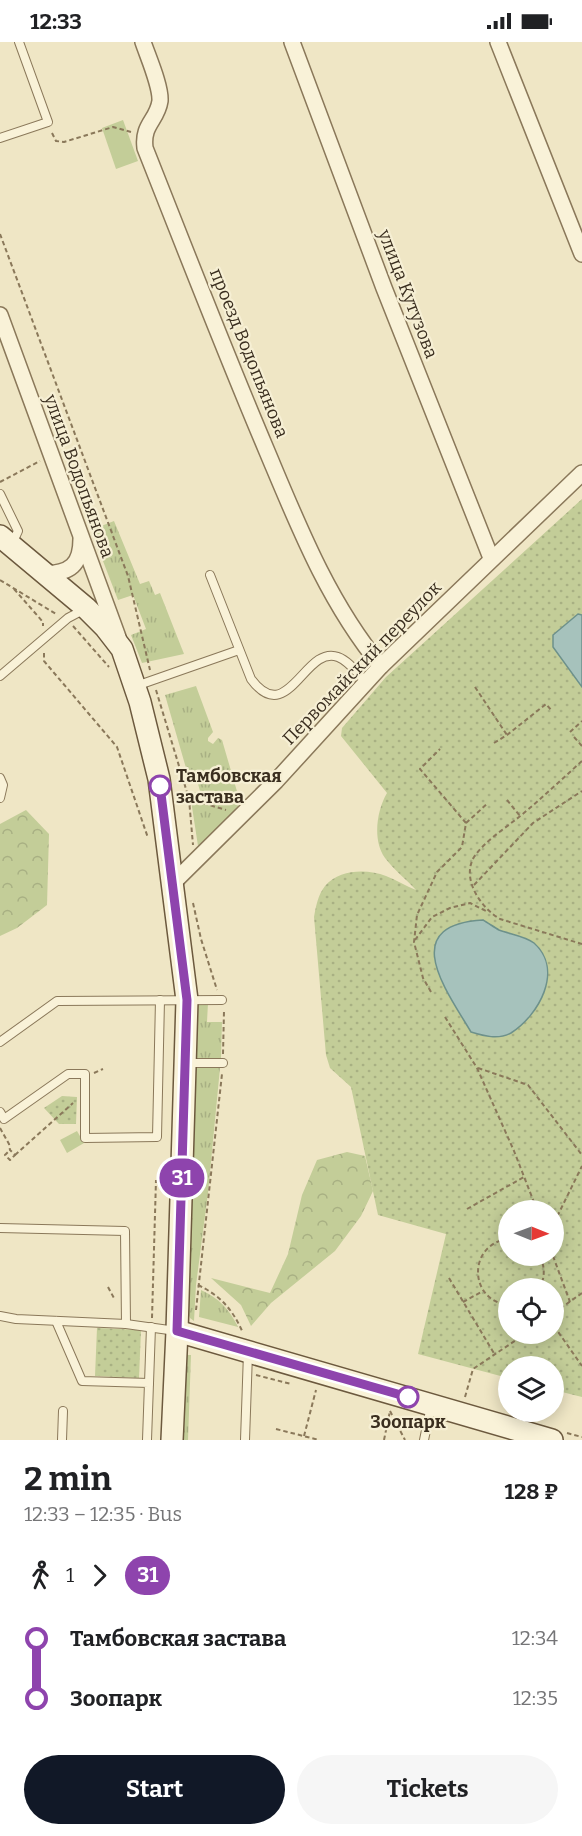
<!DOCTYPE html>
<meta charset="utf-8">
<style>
:root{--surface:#fff;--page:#f6f6f6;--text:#202124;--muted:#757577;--accent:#111827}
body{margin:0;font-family:Bitter,serif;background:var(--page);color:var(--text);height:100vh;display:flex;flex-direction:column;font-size:22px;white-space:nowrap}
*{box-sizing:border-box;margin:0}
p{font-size:20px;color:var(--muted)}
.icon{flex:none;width:33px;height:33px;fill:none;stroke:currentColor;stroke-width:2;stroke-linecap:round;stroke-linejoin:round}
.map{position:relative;height:1398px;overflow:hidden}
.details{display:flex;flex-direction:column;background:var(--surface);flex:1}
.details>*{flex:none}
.badge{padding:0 12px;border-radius:20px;font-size:21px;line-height:39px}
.needle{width:39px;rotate:91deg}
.tools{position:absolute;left:498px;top:1158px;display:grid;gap:12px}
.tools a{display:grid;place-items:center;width:66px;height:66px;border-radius:50%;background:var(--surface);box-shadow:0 3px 15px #0003;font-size:30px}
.map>.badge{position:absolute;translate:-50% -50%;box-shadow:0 0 0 3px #fff}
.legs{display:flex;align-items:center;gap:9px;height:66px;padding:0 24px;font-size:20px}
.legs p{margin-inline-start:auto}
.summary{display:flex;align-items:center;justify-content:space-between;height:102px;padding:0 24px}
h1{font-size:33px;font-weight:700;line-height:45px}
.button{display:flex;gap:12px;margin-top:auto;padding:12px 24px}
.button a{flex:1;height:69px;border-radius:36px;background:var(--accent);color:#fff;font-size:24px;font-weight:700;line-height:69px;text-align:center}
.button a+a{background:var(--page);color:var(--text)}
ul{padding:0 24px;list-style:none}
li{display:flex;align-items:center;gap:21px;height:60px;font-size:22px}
li i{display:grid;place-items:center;width:9px;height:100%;margin:0 8px;background:currentColor}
li i::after{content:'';width:15px;height:15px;margin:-8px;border:4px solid;border-radius:50%;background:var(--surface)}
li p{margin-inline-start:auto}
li:first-child i{background:linear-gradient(#0000 50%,currentColor 0)}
li:last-child i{background:linear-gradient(currentColor 50%,#0000 0)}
.status{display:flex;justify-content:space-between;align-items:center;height:42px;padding:0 30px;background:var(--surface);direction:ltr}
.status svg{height:16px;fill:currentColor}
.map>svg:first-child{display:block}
.grass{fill:url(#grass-tufts)}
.forest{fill:url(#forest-crowns)}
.park{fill:url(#park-dots);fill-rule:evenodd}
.garden{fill:#c3cd98}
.water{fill:#a6c2bc;stroke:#6d918b;stroke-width:1.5}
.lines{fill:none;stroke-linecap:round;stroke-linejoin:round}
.lane-casing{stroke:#8a785a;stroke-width:10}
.street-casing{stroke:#8a785a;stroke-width:18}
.secondary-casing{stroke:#6c593e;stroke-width:24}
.path{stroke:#8a785a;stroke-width:2;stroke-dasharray:4.5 3;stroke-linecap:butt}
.lane{stroke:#f9f2d8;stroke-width:8}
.street{stroke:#f9f2d8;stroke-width:15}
.secondary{stroke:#f9f2d8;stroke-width:21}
.line-1-casing{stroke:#fff;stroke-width:14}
.line-1{stroke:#8e44ad;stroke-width:9}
.stop-1-dot{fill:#fff;stroke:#8e44ad;stroke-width:3}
.labels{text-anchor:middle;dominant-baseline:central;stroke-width:4.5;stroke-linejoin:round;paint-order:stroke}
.street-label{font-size:18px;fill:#3a2e1f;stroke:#f6efd4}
.stop-label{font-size:18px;font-weight:bold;fill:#3a2e1f;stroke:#f6efd4;text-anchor:start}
</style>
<div class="status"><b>12:33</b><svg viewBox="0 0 49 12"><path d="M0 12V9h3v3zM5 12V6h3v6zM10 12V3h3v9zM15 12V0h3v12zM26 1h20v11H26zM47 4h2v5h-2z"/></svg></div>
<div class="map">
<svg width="582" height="1398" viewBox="0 0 582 1398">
<defs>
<pattern id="grass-tufts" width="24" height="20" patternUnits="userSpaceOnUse" patternTransform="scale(1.5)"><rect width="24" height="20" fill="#c3cd98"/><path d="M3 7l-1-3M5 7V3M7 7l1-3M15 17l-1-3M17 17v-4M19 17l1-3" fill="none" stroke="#a8b083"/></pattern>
<pattern id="forest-crowns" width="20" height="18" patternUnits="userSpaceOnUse" patternTransform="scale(1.5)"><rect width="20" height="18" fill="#c3cd98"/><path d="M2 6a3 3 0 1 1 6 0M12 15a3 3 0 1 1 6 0" fill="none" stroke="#a8b083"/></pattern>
<pattern id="park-dots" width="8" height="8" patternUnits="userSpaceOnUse" patternTransform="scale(1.5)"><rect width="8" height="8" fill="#c3cd98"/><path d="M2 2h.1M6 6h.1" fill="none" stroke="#a8b083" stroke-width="1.8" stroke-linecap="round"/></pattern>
</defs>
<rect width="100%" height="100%" fill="#efe6c5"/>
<g class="grass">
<polygon points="114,479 140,542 149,539 155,553 160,551 184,612 142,621 131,593 146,587 133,553 118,558 91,488"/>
<polygon points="196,644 213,690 208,696 208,699 213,702 218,696 222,698 241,763 198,804 190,752 200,749 195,731 188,733 165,653"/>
<polygon points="197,961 208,961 207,980 222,980 221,1016 196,1016"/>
<polygon points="196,1026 220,1026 208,1151 196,1243 194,1279 190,1276 188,1271"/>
<path d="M 201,1248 C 219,1256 229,1267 238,1285 L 199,1275 Z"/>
<polygon points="185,1313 191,1313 188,1398 180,1398"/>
</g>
<g class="forest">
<polygon points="26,768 49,792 47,863 17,886 0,894 0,782"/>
<polygon points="347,1110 365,1114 373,1149 361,1174 335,1209 271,1261 251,1284 241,1263 211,1236 270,1251 288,1212 302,1153 317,1118"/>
</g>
<g class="park">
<path d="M 582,457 L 582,1355 L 554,1348 L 554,1324 L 508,1324 L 508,1336 L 418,1312 L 446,1192 L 378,1173 L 351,1045 L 330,1026 L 326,1013 L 314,875 C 316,864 318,853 325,844 C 340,827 367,827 386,834 C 396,838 406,844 416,848 C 406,837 394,828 385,816 C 372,798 377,768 387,751 L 341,694 L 342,686 L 386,635 ZM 508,1168 L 554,1168 L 554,1214 L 508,1214 ZM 508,1246 L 554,1246 L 554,1292 L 508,1292 Z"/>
<polygon points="62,1054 77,1055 76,1082 59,1082 44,1066"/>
<polygon points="97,1286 141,1288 139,1336 95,1334"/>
</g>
<g class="garden">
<polygon points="123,78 138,119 116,127 102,86"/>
<polygon points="77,1089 84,1101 67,1111 60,1098"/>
</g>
<g class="water">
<polygon points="578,572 582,573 582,645 553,605 553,593"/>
<path d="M 483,878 C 488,881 494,885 499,888 C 509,892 525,894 534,901 C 564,928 539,973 511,991 C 498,998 484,994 471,990 C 446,948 397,883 483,878 Z"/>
</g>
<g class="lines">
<g class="lane-casing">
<g id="lane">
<polyline points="0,96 48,80 19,0"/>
<polyline points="0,452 18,489 12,502"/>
<path d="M 210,533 L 251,637 C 288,687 305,602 338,615 C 349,619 358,632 366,640"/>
<polyline points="0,634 68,576 85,567"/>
<polyline points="136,644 239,608"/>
<polyline points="0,736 3,743 0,756"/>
<polyline points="0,1000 57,959 222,958"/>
<polyline points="187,1021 223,1021"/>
<polyline points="0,1070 4,1077 68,1032 85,1032 85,1096 157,1095 160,958"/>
<polyline points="0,1186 125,1189 126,1282"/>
<polyline points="0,1274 16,1277 126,1282 176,1289"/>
<polyline points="56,1279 82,1339 149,1341 147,1398"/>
<polyline points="149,1341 151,1285"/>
<polyline points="62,1398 63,1369"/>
<polyline points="245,1398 248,1311"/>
<polyline points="424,1398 431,1364"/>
</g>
</g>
<g class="street-casing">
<g id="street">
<path d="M 143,0 C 148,15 161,44 160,59 C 157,79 142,82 145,106 C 185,207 224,308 266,407 C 298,483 328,560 381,624"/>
<polyline points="292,0 384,246 491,516"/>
<polyline points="498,0 582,212"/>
<polyline points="0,273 118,595"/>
<path d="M 45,532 C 70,531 81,523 81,497"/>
<polyline points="173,841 276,739 381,624 582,431"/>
</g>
</g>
<g class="secondary-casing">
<g id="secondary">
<polyline points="0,494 86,566 105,585 122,607 140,660 159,737 187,958 177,1289 172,1398"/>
<polyline points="177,1289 552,1398"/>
</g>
</g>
<g class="path">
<polyline points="52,91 56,99 64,100 113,85 131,90"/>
<polyline points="0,192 128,534 150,628"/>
<polyline points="0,440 40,419"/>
<polyline points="0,538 56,572"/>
<polyline points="14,547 43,580 43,584"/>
<polyline points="73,584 109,625"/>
<polyline points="44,611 44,619 117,705 148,796"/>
<polyline points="475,645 507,693"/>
<polyline points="156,648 189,757 193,803"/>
<polyline points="570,690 582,679"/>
<polyline points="574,695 582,704"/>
<polyline points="494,701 507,693 546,662 552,669"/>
<path d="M 582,719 C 561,738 541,757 519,775 C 504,787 485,799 474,815 C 461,837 481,866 500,877 L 582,902"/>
<polyline points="189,757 226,768"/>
<polyline points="507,758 520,774"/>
<polyline points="466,781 488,761"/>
<polyline points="474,843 533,781 582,749"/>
<polyline points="193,861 201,897 217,948"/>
<polyline points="415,898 432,875 450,866 470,861 486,869"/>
<polyline points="431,950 423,936 414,900 417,873 437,830 462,805 466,781 420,727 440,707"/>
<polyline points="445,975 477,1026 514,1109 537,1168"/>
<polyline points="223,1012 224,969"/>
<polyline points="478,1026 528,1043 582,1113"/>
<polyline points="94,1031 103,1027"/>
<polyline points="0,1086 9,1102 10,1108 15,1113 10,1118 5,1113 10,1108"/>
<polyline points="15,1113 73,1061"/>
<polyline points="467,1167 524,1135"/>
<polyline points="554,1181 582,1124"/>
<path d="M 508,1197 C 468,1202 468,1258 508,1263"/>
<path d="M 540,1214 C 545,1225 545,1235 540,1246"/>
<polyline points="553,1214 570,1260"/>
<polyline points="449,1236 495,1313"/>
<path d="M 198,1243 C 221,1254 233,1268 243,1291"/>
<polyline points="108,1245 115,1258"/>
<polyline points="463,1260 483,1249"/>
<polyline points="196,1268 222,1032"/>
<polyline points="554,1271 582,1251"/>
<polyline points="152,1276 156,1138"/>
<polyline points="554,1284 582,1324"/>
<polyline points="256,1333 291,1342"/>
<polyline points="465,1355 473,1327 525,1292"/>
<polyline points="390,1369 405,1398"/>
<polyline points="276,1387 319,1398"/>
<polyline points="567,1391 582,1395"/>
<polyline points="304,1394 316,1348"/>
<polyline points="384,1398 390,1369"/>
</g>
<use href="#lane" class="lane"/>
<use href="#street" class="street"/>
<use href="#secondary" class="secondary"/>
</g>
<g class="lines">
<g class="line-1-casing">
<polyline id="line-1" points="160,744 187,958 177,1289 408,1355"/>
</g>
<use href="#line-1" class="line-1"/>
</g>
<g class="stop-1-dot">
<circle cx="160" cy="744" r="10"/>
<circle cx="408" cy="1355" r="10"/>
</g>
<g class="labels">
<g class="street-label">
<text transform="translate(408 252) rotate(69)">улица Кутузова</text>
<text transform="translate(249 311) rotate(68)">проезд Водопьянова</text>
<text transform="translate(79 434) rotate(70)">улица Водопьянова</text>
<text transform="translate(362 621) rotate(-46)">Первомайский переулок</text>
</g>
<g class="stop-label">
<text x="176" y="734">Тамбовская<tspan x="176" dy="21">застава</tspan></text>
<text x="408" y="1380" text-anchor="middle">Зоопарк</text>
</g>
</g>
</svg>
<div class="tools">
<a><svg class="needle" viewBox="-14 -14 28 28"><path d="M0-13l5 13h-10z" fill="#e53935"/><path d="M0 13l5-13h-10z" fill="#757577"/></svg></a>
<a><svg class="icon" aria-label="locate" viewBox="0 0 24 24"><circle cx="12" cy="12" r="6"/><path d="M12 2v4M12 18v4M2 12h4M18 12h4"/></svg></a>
<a><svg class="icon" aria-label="layers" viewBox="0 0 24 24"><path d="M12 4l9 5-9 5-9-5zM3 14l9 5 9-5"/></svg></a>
</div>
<b class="badge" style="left:182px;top:1136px;background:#8e44ad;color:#fff">31</b>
</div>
<section class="details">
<div class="summary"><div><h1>2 min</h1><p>12:33 – 12:35 · Bus</p></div><b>128 ₽</b></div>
<div class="legs"><svg class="icon" aria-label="walk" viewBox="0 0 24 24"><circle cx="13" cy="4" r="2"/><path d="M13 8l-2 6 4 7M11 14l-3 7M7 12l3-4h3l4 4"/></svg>1<svg class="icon" aria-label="forward" viewBox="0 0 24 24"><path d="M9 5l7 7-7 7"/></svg><b class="badge" style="background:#8e44ad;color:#fff">31</b></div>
<ul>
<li><i style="color:#8e44ad"></i><b>Тамбовская застава</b><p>12:34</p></li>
<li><i style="color:#8e44ad"></i><b>Зоопарк</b><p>12:35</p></li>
</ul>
<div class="button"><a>Start</a><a>Tickets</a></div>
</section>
